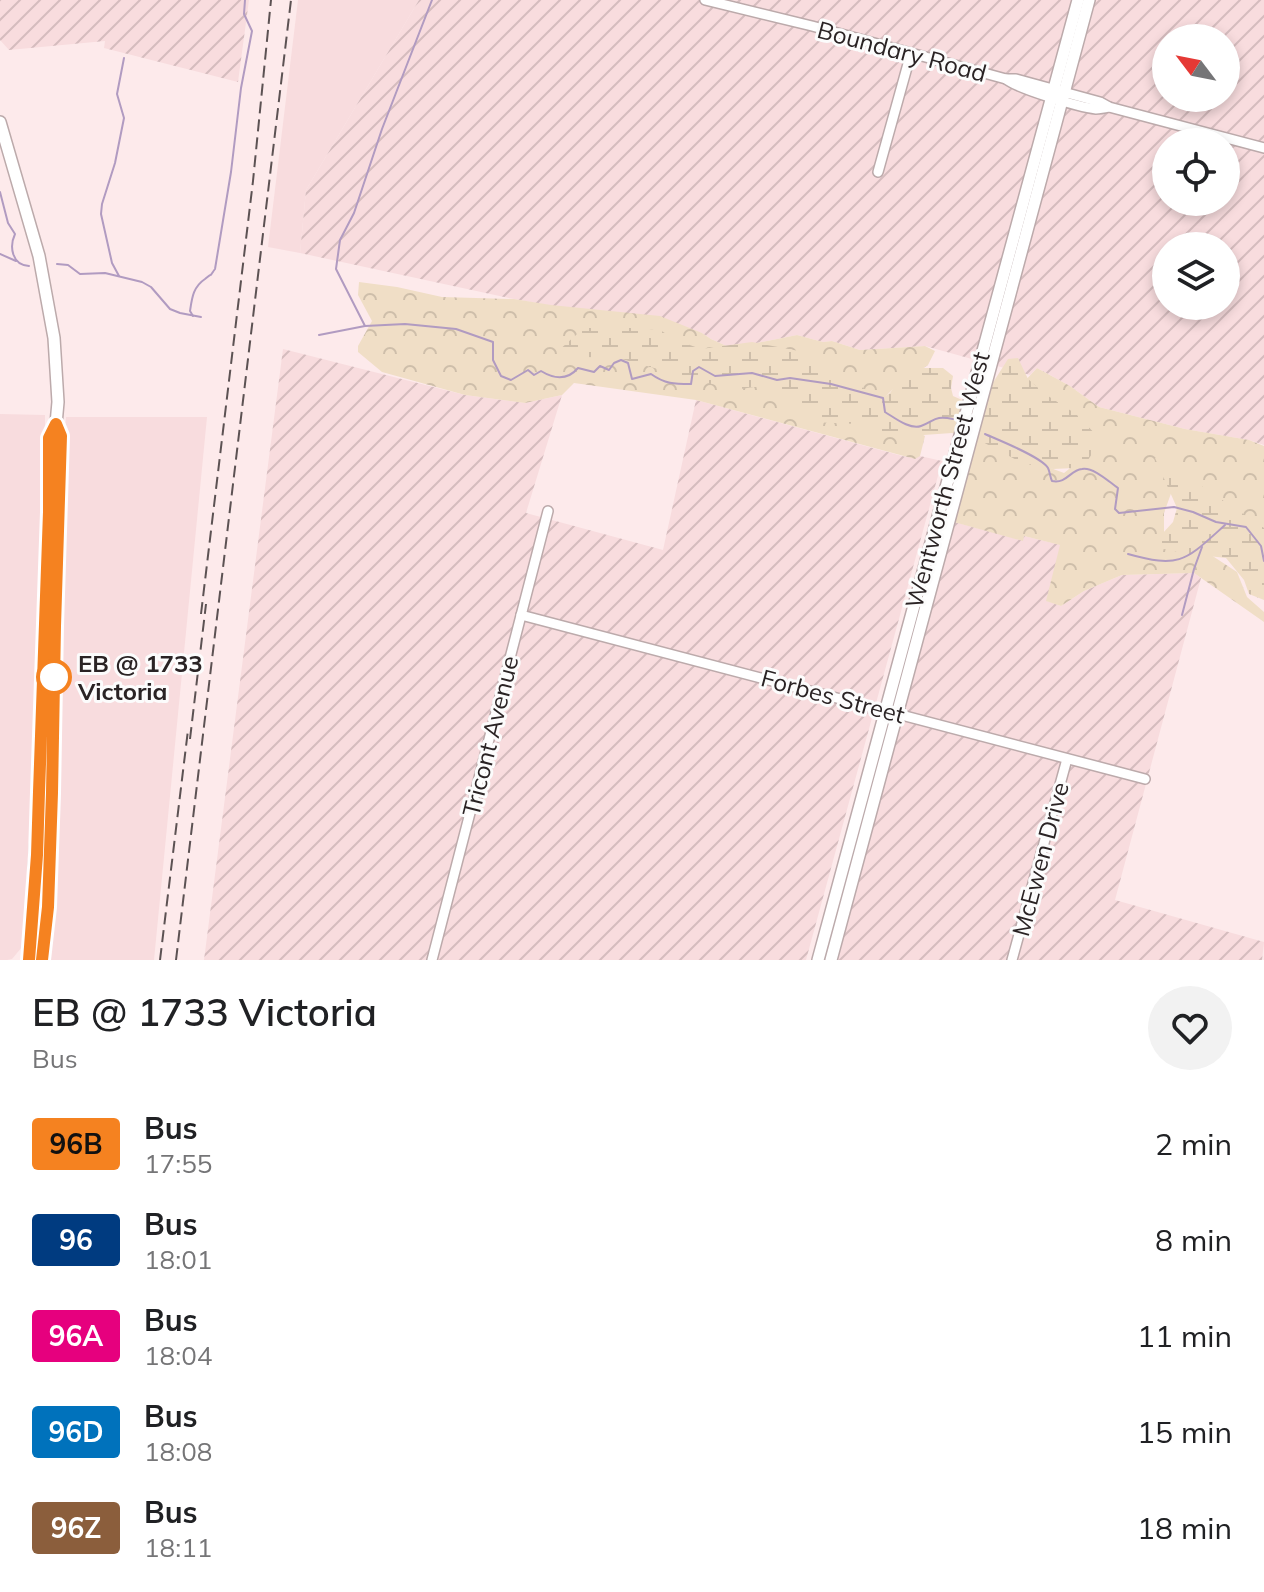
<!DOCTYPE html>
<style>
:root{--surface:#fff;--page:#f2f2f2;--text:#202124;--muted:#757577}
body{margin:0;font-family:Mulish,sans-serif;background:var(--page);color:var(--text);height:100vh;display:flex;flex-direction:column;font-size:30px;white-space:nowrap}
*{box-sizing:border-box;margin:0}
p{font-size:26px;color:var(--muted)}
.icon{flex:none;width:44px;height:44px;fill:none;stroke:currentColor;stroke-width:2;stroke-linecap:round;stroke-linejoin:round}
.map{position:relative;height:960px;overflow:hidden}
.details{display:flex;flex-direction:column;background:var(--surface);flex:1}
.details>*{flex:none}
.badge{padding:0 16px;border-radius:6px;font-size:28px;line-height:52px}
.needle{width:52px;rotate:302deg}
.fabs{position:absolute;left:1152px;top:24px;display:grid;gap:16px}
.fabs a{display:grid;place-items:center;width:88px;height:88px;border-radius:50%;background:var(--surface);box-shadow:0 4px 12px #0003;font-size:40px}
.map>.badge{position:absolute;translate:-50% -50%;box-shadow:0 0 0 4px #fff}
.round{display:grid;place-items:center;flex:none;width:84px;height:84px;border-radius:42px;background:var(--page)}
.head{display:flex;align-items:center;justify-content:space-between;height:136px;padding:0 32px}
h1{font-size:38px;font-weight:600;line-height:60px}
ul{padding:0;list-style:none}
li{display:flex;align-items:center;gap:24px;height:96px;padding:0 32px}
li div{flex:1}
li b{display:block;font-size:30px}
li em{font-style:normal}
li .badge{min-width:88px;font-weight:700;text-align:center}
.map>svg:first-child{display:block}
.built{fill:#f8dcde}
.industrial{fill:url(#industrial-furrows);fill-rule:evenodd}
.forest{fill:url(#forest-crowns)}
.wetland{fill:url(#wetland-marsh)}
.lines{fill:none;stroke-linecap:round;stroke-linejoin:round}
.stream{stroke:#b19bc1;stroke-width:2}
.minor-casing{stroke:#bcaaab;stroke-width:12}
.major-casing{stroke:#bcaaab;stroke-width:14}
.minor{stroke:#fff;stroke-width:9}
.major{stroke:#fff;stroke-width:11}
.rail{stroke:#5c5253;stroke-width:2;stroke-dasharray:12 6;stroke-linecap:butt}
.line-casing{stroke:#fff;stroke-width:18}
.line{stroke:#f58220;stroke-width:12}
.stop-dot{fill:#fff;stroke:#f58220;stroke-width:4}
.labels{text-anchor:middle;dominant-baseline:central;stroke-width:6;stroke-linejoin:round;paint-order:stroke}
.street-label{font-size:24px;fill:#2a2324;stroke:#fcfcfc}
.stop-label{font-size:24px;font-weight:bold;fill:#2a2324;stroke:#fcfcfc;text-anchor:start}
</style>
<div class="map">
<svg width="1264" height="960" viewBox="0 0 1264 960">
<defs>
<pattern id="industrial-furrows" width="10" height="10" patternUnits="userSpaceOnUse" patternTransform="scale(2)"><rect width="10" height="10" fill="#f8dcde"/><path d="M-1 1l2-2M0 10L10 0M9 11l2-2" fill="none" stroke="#d5bcbe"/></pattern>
<pattern id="forest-crowns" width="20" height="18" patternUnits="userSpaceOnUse" patternTransform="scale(2)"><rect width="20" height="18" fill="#f0dec6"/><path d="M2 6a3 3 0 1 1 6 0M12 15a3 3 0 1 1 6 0" fill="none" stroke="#cebeaa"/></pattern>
<pattern id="wetland-marsh" width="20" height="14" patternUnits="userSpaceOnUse" patternTransform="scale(2)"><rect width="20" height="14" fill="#f0dec6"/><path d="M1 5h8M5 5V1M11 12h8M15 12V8" fill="none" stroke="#cebeaa"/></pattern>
</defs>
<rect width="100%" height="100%" fill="#fdeaeb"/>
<g class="built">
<polygon points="298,0 419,0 306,190 300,253 268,247"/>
<polygon points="0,414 45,415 45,468 35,789 22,947 12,959 7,960 0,960"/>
<polygon points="66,417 207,417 154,960 44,960 56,713 61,646 60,576 66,500 63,459"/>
</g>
<g class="industrial">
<polygon points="0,0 249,0 238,82 104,48 105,41 9,50 0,40"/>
<path d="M 419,0 L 1264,0 L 1264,445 L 1249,440 L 1185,429 L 1099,407 L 1070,386 L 1037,368 L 1030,375 L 925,346 L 860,350 L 832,341 L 823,342 L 797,335 L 731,348 L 711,339 L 702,333 L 514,299 L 300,253 L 306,190 ZM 1166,38 L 1226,38 L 1226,98 L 1166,98 ZM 1166,142 L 1226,142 L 1226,202 L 1166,202 ZM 1166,246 L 1226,246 L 1226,306 L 1166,306 Z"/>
<polygon points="283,349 465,395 525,403 562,395 526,513 663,550 696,400 906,457 920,456 942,461 806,960 204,960"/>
<polygon points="950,521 1022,540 1024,536 1061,545 1047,601 1061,606 1084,591 1122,575 1194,573 1201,578 1115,900 1264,942 1262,960 838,960"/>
</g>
<g class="forest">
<polygon points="359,282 397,287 442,297 514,299 551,305 660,316 702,333 711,339 731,348 797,335 823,342 832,341 860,350 925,346 935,351 928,365 893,389 874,408 925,436 920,456 915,459 696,400 574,383 562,395 525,403 465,395 382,372 358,352 358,346 372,321 358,295"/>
<polygon points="1037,368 1070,386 1099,407 1185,429 1249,440 1264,446 1264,532 1174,485 1164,513 1164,532 1211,555 1237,572 1247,597 1264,612 1264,622 1194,573 1122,575 1084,591 1061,606 1046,601 1060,545 1024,536 1023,541 950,521 980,406 1037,463 1064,473 1079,461 1020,386"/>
</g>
<g class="wetland">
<polygon points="584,328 638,328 660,330 676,340 701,349 752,342 804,352 881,399 890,393 906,368 943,368 953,376 951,388 953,396 969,403 980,403 1008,359 1018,358 1028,379 1045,394 1076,414 1101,440 1086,463 1075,468 1053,469 1022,463 979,440 952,433 895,437 857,424 812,422 804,418 791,399 775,387 754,387 734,390 618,358 586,357 568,359 558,351"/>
<polygon points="1155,458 1161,459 1264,528 1264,600 1249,594 1244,580 1226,558 1181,553 1151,546 1173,522 1177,508"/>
</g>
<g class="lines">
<g class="stream">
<path d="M 0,192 L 8,223 L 15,234 C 9,247 12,265 29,266"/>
<polyline points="0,254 16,261"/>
<polyline points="57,264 68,265 80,274 105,273 142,282 151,287 170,309 180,313 201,317"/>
<polyline points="119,276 112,263 101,214 102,204 115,163 124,118 117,94 124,58"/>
<path d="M 193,316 L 190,311 C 192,298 193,287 205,279 C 216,270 207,280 215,269 L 231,172 L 241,88 L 252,31 L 244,14 L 245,0"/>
<polyline points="365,326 336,269 340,240 354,213 382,129 432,0"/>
<path d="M 319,335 L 365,326 L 405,324 L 456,329 L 493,342 L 493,360 L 501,376 L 511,380 L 528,370 L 534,375 L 541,371 C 554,379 567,381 578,368 L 594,372 L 600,366 L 609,370 L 614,363 L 621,360 L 628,363 L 632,379 L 651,374 C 665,384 674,384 691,384 L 693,371 L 699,367 L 715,376 L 752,373 L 777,380 L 790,378 L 831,384 L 883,398 L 885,412 C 895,418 910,430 921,426 C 935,421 934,415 953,419"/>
<path d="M 985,434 C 998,440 1042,457 1048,468 C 1050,472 1050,477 1052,481 C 1067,484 1070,470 1082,469 C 1094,467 1109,482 1118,488 L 1115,509 L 1119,513 L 1174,507 L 1193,512 L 1216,522 L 1246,527 L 1261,546 L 1264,561"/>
<path d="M 1128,554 C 1181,569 1186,560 1225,525"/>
<polyline points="1182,615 1194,569 1202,547"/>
</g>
<g class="minor-casing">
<g id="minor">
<polyline points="705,0 812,26 1006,79 1016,79 1100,102 1109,107 1264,148"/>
<path d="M 1006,79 C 1018,89 1079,107 1096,109 C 1100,109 1105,108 1109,107"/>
<polyline points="878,172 911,53"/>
<polyline points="521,615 1145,779"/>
<polyline points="432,960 548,511"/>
<polyline points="1012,960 1067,759"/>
</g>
</g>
<g class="major-casing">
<g id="major">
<polyline points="0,122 39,256 54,338 58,402 56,424 49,438 49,512 39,792 29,960"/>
<polyline points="42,960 48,907 52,793 55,626 61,436 56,424"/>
<polyline points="818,960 1078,0"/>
<polyline points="831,960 1089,0"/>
</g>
</g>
<use href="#minor" class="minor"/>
<use href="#major" class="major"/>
<g class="rail">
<polyline points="201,614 253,181 271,0"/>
<polyline points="190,739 206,604"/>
<polyline points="160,960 188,730"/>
<polyline points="176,960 291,0"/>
</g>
</g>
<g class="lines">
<g class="line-casing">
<polyline id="line" points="29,960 37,855 39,792 49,512 49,438 56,424 61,436 55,626 52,793 48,907 42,960"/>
</g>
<use href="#line" class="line"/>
</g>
<circle class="stop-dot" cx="54" cy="677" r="16"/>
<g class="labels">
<g class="street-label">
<text transform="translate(902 51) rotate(15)">Boundary Road</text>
<text transform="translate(947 480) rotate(-75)">Wentworth Street West</text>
<text transform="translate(833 696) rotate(15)">Forbes Street</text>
<text transform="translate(490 736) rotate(-76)">Tricont Avenue</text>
<text transform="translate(1040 859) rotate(-75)">McEwen Drive</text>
</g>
<g class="stop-label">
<text x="78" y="663">EB @ 1733<tspan x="78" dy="28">Victoria</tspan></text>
</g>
</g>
</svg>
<div class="fabs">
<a><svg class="needle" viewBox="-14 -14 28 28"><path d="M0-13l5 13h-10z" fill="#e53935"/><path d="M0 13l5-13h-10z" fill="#757577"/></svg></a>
<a><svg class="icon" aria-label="locate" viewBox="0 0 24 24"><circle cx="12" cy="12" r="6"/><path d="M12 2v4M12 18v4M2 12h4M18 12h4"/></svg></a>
<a><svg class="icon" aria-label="layers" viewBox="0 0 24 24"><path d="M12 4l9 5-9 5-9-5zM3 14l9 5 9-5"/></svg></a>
</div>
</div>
<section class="details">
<div class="head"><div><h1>EB @ 1733 Victoria</h1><p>Bus</p></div><a class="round"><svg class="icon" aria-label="heart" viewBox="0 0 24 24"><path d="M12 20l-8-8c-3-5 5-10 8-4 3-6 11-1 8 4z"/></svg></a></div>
<ul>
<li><span class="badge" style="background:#f58220;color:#111">96B</span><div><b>Bus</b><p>17:55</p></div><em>2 min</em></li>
<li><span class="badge" style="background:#003b80;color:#fff">96</span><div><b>Bus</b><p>18:01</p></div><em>8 min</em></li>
<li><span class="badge" style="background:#e6007e;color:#fff">96A</span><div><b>Bus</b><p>18:04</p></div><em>11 min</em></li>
<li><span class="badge" style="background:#0072bc;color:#fff">96D</span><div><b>Bus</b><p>18:08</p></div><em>15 min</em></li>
<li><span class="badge" style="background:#8b5e3c;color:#fff">96Z</span><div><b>Bus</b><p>18:11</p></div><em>18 min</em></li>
</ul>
</section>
